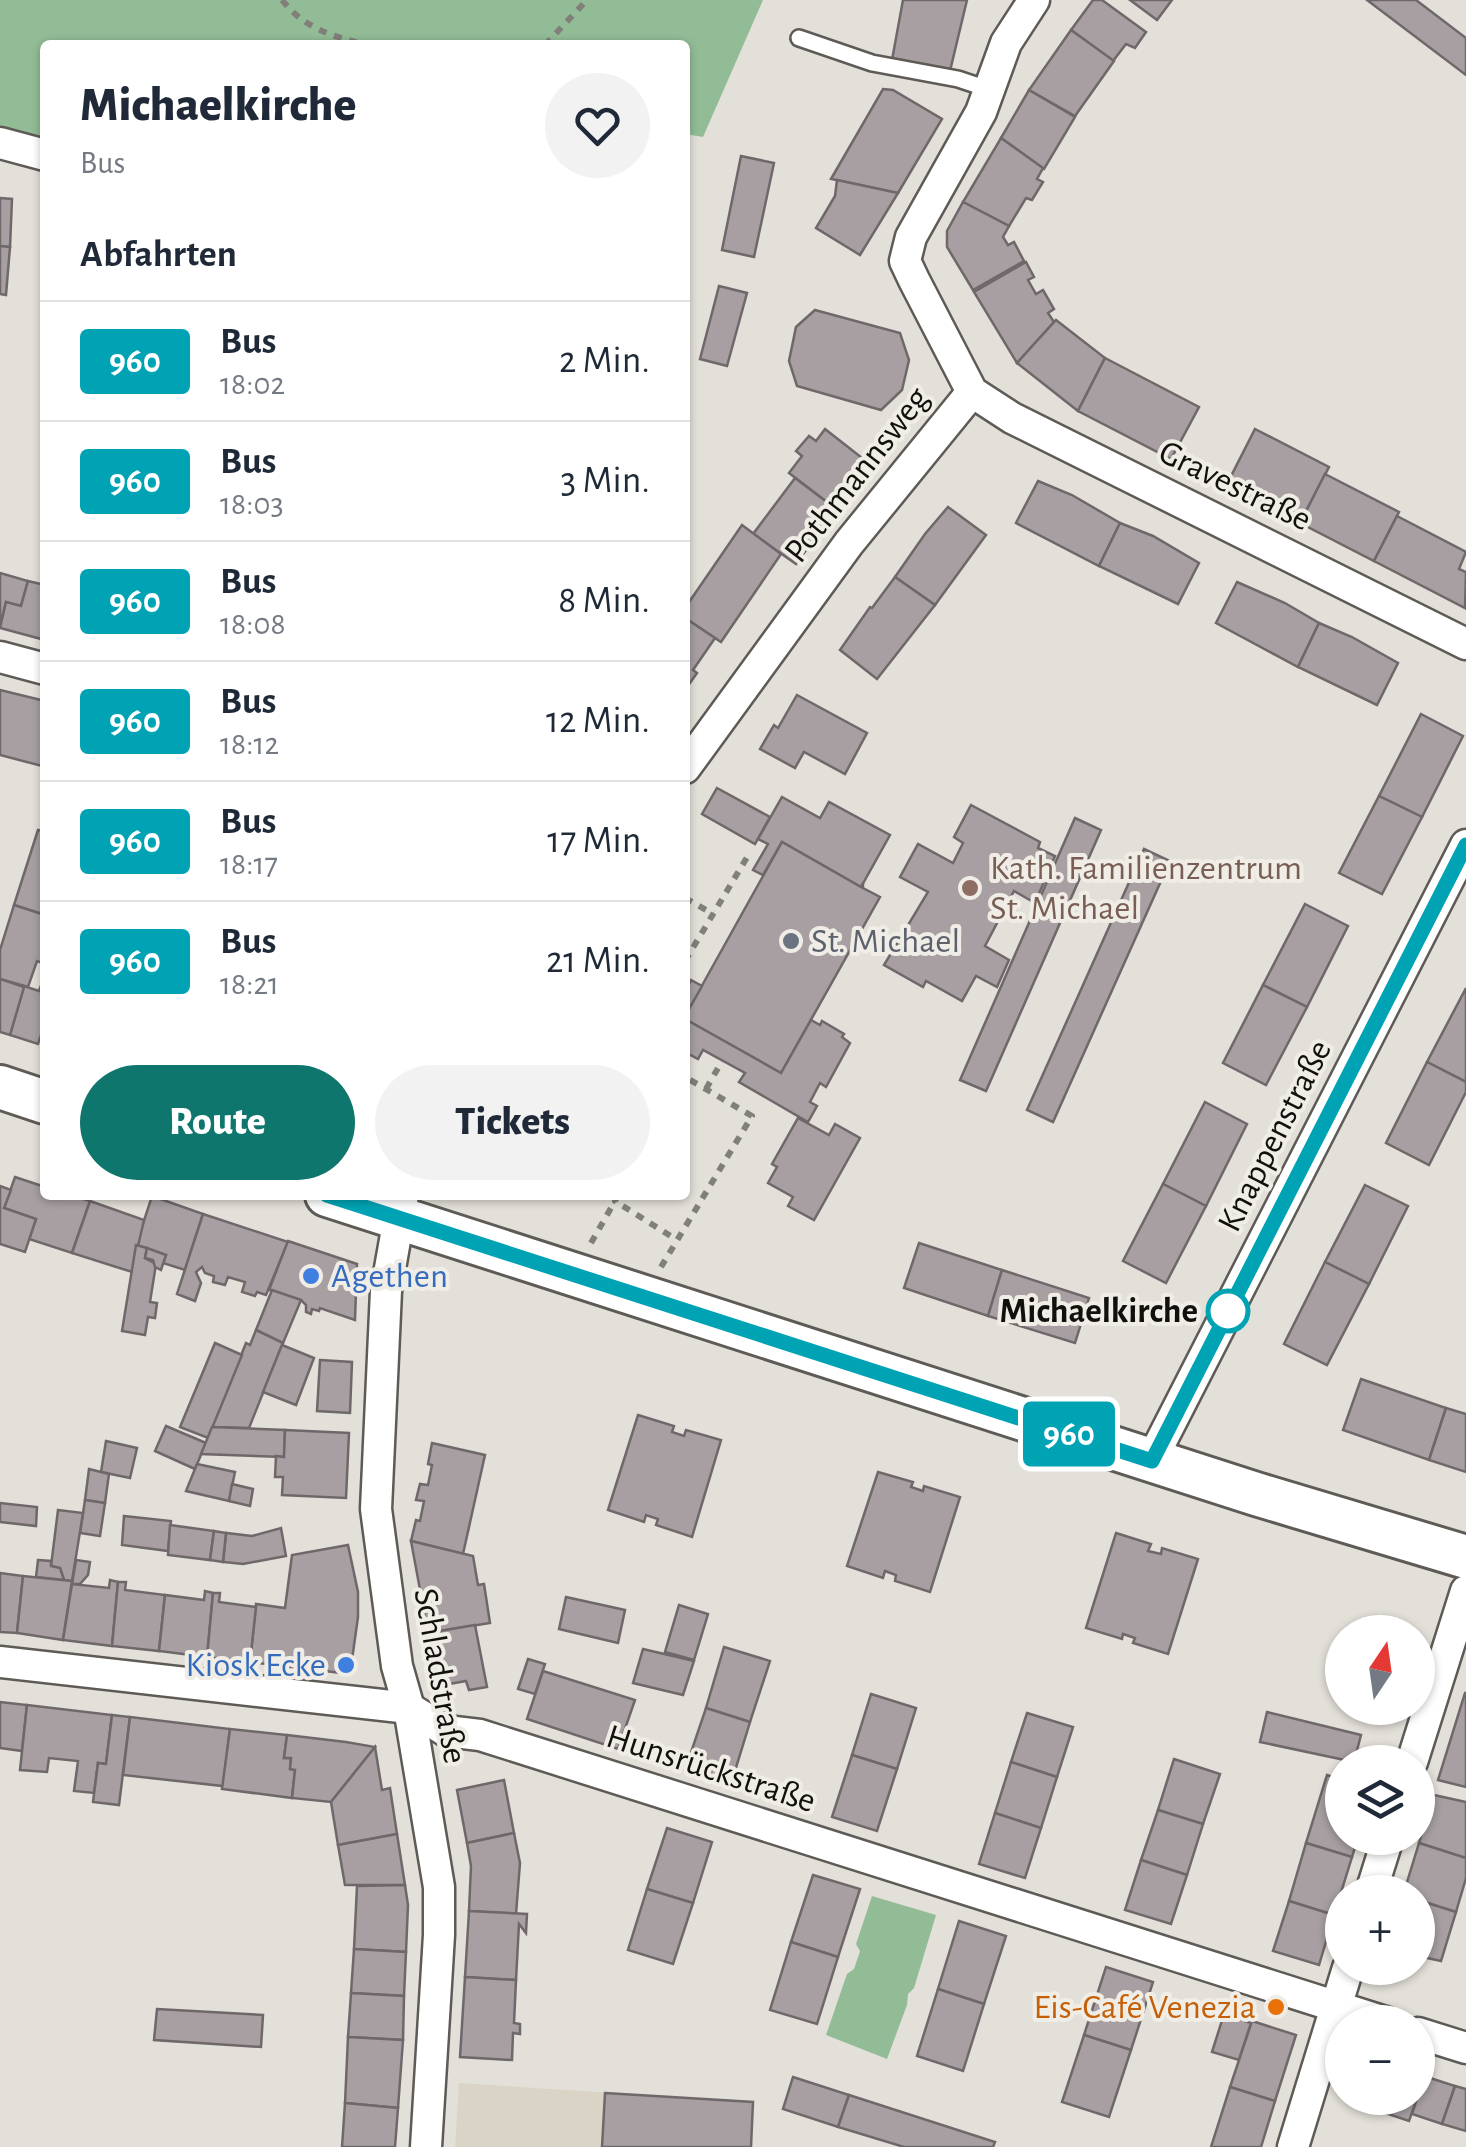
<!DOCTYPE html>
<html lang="de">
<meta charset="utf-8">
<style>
:root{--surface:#fff;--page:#f2f2f3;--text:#1f2937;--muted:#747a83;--line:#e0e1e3;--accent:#0f766e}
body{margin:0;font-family:"Alegreya Sans",sans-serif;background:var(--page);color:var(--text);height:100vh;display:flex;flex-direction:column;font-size:38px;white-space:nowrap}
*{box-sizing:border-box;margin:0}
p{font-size:32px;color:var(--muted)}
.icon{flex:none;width:55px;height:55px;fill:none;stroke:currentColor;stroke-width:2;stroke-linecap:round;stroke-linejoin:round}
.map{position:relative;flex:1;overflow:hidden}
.panel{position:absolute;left:40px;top:40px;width:650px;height:1160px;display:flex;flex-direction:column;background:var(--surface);border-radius:10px;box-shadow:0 2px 8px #0004}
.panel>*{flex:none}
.badge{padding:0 20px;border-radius:8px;font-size:35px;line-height:65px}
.needle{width:65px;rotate:13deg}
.controls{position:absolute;left:1325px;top:1615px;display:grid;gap:20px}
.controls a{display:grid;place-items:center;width:110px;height:110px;border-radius:50%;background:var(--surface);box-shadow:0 2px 8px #0004;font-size:50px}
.map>.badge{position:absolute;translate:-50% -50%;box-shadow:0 0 0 5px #fff}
h2{padding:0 40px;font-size:38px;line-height:90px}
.round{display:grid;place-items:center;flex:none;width:105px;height:105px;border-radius:52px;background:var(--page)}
.headline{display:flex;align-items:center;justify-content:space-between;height:170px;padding:0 40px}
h1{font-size:48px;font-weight:800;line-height:75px}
.cta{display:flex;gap:20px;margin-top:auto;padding:20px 40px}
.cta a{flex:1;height:115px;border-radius:60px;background:var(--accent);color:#fff;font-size:40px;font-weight:800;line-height:115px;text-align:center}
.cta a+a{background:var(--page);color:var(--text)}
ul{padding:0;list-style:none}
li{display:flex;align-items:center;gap:30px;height:120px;padding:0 40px;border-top:2px solid var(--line)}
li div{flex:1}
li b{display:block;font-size:38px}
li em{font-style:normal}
li .badge{min-width:110px;font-weight:700;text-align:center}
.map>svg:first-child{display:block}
.built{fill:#dad4c6}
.green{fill:#92bc96}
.building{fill:#a79fa2;stroke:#6f686a;stroke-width:2.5}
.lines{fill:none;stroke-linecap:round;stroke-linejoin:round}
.lane-casing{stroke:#5e5b56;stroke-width:20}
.street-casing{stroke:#5e5b56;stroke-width:35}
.secondary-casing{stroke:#5e5b56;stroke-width:48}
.path{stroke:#817f7a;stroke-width:6;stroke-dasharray:8 8;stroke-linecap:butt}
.lane{stroke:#fff;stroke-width:15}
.street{stroke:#fff;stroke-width:30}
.secondary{stroke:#fff;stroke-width:42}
.line-casing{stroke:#fff;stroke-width:22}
.line{stroke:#00a3b4;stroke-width:15}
.education-dot{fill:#8d6e63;stroke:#f0ede6;stroke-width:4}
.worship-dot{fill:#6b7280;stroke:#f0ede6;stroke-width:4}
.shop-dot{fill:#3f7fe0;stroke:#f0ede6;stroke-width:4}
.stop-dot{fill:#fff;stroke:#00a3b4;stroke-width:5}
.food-dot{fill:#e8710a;stroke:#f0ede6;stroke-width:4}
.labels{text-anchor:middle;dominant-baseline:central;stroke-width:8;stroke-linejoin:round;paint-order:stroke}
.street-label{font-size:35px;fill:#11100d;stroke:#f0ede6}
.education-label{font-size:35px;fill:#785e54;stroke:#f0ede6;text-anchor:start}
.worship-label{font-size:35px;fill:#5b616d;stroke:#f0ede6;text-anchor:start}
.shop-label{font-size:35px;fill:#366cbe;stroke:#f0ede6;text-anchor:start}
.stop-label{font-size:35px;font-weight:bold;fill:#11100d;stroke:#f0ede6;text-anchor:end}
.food-label{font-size:35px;fill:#c56008;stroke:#f0ede6;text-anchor:end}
</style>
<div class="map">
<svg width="1466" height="2147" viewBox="0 0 1466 2147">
<rect width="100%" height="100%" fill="#e3e0d9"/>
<polygon class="built" points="459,2083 753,2102 751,2147 455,2147"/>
<g class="green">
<polygon points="0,0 763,0 703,137 685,134 685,45 45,45 45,156 0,145"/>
<polygon points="872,1896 936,1915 914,1988 908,1994 907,2005 887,2059 826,2035 847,1974 854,1969 860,1951 856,1944"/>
</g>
<g class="building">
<polygon points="903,0 967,0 950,71 892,60"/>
<polygon points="1093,0 1102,0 1146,32 1135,48 1126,44 1113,61 1071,30"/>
<polygon points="1130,0 1172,0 1157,20"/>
<polygon points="1367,0 1416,0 1466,38 1466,75"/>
<polygon points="1071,30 1114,61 1075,116 1029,90"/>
<polygon points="883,89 893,90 942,119 898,193 831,179"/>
<polygon points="1029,90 1075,117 1044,169 1001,138"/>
<polygon points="1001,138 1043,168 1037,179 1043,182 1032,200 1026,198 1009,226 963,202"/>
<polygon points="741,156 774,163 754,257 722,250"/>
<polygon points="837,180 898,193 860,255 816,228 835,196"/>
<polygon points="0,198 12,199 10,247 0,246"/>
<polygon points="963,202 1009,226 1003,237 1008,245 1014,242 1024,261 973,290 947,247 947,231"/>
<polygon points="0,246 10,247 6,295 0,294"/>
<polygon points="1026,262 1034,277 1028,280 1036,294 1043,290 1054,309 1048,313 1054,322 1017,363 974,292"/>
<polygon points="719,286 747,293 727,366 700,359"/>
<polygon points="815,310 900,333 909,360 902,390 881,410 797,386 789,361 796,327"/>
<polygon points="1056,320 1105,358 1078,411 1017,363"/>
<polygon points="1105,358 1199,407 1171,459 1078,411"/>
<polygon points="825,429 871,465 836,509 789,473 802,456 796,451 809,436 816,441"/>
<polygon points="1255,429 1329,467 1300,523 1226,486"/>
<polygon points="1325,474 1399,512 1374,561 1300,523"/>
<polygon points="795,478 836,509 796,564 753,534"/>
<polygon points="1038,481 1072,495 1120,523 1099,566 1016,523"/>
<polygon points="948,507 986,535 935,605 895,577 925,534"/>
<polygon points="1397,516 1466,552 1459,569 1466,572 1465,608 1374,561"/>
<polygon points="1120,523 1153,536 1199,563 1178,604 1099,566"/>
<polygon points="742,525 781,554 721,642 685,618 685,608"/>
<polygon points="0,573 28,581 21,606 6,602 0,626"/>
<polygon points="895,577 935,605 877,679 840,650 870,607 872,608"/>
<polygon points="28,581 45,585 45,640 0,628 6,602 21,606"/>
<polygon points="1237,582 1285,603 1319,623 1298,667 1216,623"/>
<polygon points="685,618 715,638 693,670 697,673 685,690"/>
<polygon points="1319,623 1352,637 1398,663 1377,705 1298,667"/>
<polygon points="0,690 45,701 42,766 0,755"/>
<polygon points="797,695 867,733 845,774 804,752 795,768 760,749 774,725 778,728"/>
<polygon points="1421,714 1463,736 1422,817 1379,796"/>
<polygon points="717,788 770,817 755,844 702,814"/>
<polygon points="1379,796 1422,817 1382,894 1339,873"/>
<polygon points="782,797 820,818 829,802 890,835 861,887 782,842 763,875 753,870 768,844 758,839"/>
<polygon points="971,805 1040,842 1038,848 1055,856 1035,903 1014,891 985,946 1009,960 997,987 976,976 962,1001 926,981 923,987 884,965 928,892 900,877 918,844 953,863 963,843 954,837"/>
<polygon points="1075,818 1101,830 986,1091 960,1080"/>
<polygon points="38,830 45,831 45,915 14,905"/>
<polygon points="782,842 861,887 863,883 863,888 880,897 781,1073 685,1019 685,1016"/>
<polygon points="1144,849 1170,861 1053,1122 1027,1110"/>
<polygon points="1305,904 1348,926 1307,1007 1263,985"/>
<polygon points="14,905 45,915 45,964 37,961 28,987 0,979 0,950"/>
<polygon points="45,975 45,1023 38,1044 10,1035 24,986 39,991"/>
<polygon points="0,979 24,987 10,1035 0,1032"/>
<polygon points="691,980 702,986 685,1016 685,992"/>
<polygon points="1263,985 1307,1007 1266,1085 1223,1063"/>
<polygon points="1466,988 1466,1082 1427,1062"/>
<polygon points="685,1019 781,1073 811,1020 820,1025 822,1021 844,1034 842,1037 850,1043 826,1087 820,1083 810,1102 817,1106 808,1122 739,1082 745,1073 703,1050 698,1059 685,1052"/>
<polygon points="1427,1062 1466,1082 1466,1092 1429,1165 1386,1143"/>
<polygon points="1205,1102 1247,1124 1206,1206 1163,1184"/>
<polygon points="798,1118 829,1135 835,1124 860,1138 814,1220 788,1206 793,1197 768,1183 777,1167 772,1164"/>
<polygon points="15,1177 45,1187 45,1195 70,1195 90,1201 72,1253 29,1239 36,1219 4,1208"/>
<polygon points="1163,1184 1206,1206 1166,1283 1123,1261"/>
<polygon points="1365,1185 1408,1206 1369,1284 1325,1262"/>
<polygon points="0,1186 11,1190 4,1208 36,1219 25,1252 0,1244"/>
<polygon points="152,1196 203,1214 185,1270 163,1263 166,1255 136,1245"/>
<polygon points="90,1201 144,1220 132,1272 72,1253"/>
<polygon points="203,1214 288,1242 266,1295 257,1292 255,1296 242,1292 245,1282 228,1277 225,1285 213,1282 214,1276 205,1273 202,1267 196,1272 201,1283 195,1301 177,1294"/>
<polygon points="288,1241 357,1264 355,1320 320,1308 319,1311 312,1309 311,1314 306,1312 306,1305 301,1300 269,1290"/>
<polygon points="919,1243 1002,1270 988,1316 904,1288"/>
<polygon points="136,1245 147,1248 145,1258 156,1264 150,1302 157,1303 155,1318 148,1317 145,1335 122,1331"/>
<polygon points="147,1248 166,1255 161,1270 155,1267 153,1260 145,1258"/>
<polygon points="1325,1262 1369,1284 1327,1365 1284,1344"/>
<polygon points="1002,1270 1089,1298 1075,1343 988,1316"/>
<polygon points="272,1290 301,1300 283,1343 256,1330"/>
<polygon points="256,1330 283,1343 249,1428 212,1427 246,1343 250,1345"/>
<polygon points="215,1343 242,1355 208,1438 180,1427"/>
<polygon points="282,1345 314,1358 296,1405 263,1392"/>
<polygon points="320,1360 352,1362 350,1413 317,1411"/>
<polygon points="1361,1379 1446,1408 1429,1460 1343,1430"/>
<polygon points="1446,1408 1466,1414 1466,1472 1429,1460"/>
<polygon points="638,1415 674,1426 672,1432 684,1436 686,1430 721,1440 692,1537 656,1525 658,1519 646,1515 644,1522 608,1510"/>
<polygon points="166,1426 206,1443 195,1469 155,1451"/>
<polygon points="212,1427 285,1430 284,1457 201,1454"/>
<polygon points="285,1430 349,1433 346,1498 282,1495 283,1477 275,1477 276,1456 284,1457"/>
<polygon points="106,1441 137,1448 130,1478 101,1472"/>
<polygon points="432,1443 485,1455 463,1554 411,1541 416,1520 420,1521 424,1501 416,1500 420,1484 428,1485 432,1465 428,1464"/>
<polygon points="197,1464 235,1472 229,1501 186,1491"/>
<polygon points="89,1469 109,1474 105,1503 85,1500"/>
<polygon points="878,1472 913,1482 911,1487 923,1491 924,1486 960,1497 930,1592 895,1581 896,1575 885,1571 883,1578 847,1566"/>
<polygon points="232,1484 253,1489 250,1506 229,1501"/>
<polygon points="85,1500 105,1503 100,1536 80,1533"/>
<polygon points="0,1503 37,1507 36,1526 0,1522"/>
<polygon points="58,1510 83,1513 72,1581 64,1580 60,1568 51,1566"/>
<polygon points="124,1516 171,1521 168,1551 122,1545"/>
<polygon points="170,1525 214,1531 210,1560 168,1555"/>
<polygon points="281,1528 286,1556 243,1564 223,1562 226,1533 252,1536"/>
<polygon points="214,1531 226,1533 223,1562 210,1560"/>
<polygon points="1116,1533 1151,1544 1148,1551 1161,1554 1162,1548 1198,1559 1168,1654 1133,1643 1135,1638 1123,1634 1122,1639 1086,1628"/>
<polygon points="411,1541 473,1556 478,1585 484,1584 490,1623 428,1633"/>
<polygon points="348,1545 358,1592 358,1617 350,1674 250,1662 256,1604 285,1608 292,1555"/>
<polygon points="38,1560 51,1561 51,1566 60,1568 64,1580 36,1577"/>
<polygon points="76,1560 90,1562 88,1575 80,1584 72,1584"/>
<polygon points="0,1573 23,1576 17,1633 0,1632"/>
<polygon points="23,1576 72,1581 63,1640 17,1633"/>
<polygon points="110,1580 118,1582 112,1646 63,1640 72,1584 109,1588"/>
<polygon points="118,1582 126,1582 125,1590 165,1595 159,1651 112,1646"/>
<polygon points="205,1591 213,1593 207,1657 159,1651 165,1595 204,1600"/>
<polygon points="213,1593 220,1593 219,1602 256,1607 250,1662 207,1657"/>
<polygon points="566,1597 625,1610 618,1643 559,1629"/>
<polygon points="679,1605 708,1614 694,1660 665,1652"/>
<polygon points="475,1625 487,1687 469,1690 466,1681 438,1686 428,1633"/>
<polygon points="724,1647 770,1661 750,1722 706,1708"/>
<polygon points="643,1649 694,1661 683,1695 633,1683"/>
<polygon points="528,1659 545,1664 535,1694 518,1689"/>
<polygon points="543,1671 635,1700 618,1749 527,1719"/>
<polygon points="1465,1693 1466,1693 1466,1787 1438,1780"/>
<polygon points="871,1694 916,1708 897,1769 852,1755"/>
<polygon points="0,1702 27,1705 22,1751 0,1748"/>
<polygon points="27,1705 112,1715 106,1764 98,1763 94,1793 74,1791 78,1761 49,1758 47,1772 20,1770"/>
<polygon points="706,1708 750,1722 731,1784 685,1770"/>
<polygon points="1267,1712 1361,1735 1354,1762 1260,1742"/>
<polygon points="1027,1713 1073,1727 1057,1777 1011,1762"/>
<polygon points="112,1715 130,1717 119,1805 93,1802 98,1763 106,1764"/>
<polygon points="130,1717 230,1729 223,1786 123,1775"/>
<polygon points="230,1729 287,1735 284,1758 291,1758 290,1769 295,1770 292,1798 222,1789"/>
<polygon points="287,1735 346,1742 375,1747 331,1802 292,1798 295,1770 290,1769 291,1758 284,1758"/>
<polygon points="375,1747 382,1790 390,1788 397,1834 338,1845 331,1802"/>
<polygon points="852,1755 897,1769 877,1831 832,1817"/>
<polygon points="1174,1759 1220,1774 1203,1824 1158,1810"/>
<polygon points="1011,1762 1057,1777 1041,1828 995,1813"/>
<polygon points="1327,1775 1342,1780 1342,1838 1358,1838 1352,1857 1306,1843"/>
<polygon points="504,1780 514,1833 467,1843 457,1790"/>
<polygon points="1434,1795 1466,1802 1466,1858 1419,1843"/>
<polygon points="1158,1810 1203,1824 1187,1875 1141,1860"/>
<polygon points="995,1813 1041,1828 1025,1878 979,1864"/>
<polygon points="667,1828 712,1842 693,1903 647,1889"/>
<polygon points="514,1833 520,1863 516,1914 469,1911 471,1866 467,1843"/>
<polygon points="397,1834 405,1885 345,1885 338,1845"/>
<polygon points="1306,1843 1352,1857 1334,1915 1289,1901"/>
<polygon points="1419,1843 1466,1858 1466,1878 1456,1912 1418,1900 1418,1892 1404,1892"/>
<polygon points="1141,1860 1187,1875 1171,1924 1125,1910"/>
<polygon points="813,1875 860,1889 838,1957 791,1942"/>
<polygon points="405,1885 408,1905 406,1952 354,1949 357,1886"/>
<polygon points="647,1889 693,1903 673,1964 628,1950"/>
<polygon points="1418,1900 1456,1912 1441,1961 1418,1956"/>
<polygon points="1289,1901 1334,1915 1319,1965 1273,1951"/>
<polygon points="469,1911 527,1914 526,1933 519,1924 516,1980 465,1977"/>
<polygon points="959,1921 1006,1936 984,2004 938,1989"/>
<polygon points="791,1942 838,1957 817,2024 770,2010"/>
<polygon points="354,1949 406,1952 404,1996 351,1993"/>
<polygon points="1106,1967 1153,1982 1131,2050 1084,2035"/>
<polygon points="465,1977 516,1980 514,2023 520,2024 520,2034 513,2033 512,2060 460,2057"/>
<polygon points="938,1989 984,2004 963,2071 917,2056"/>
<polygon points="351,1993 404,1996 403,2040 348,2037"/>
<polygon points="157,2009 263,2015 261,2047 154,2040"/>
<polygon points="1224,2014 1251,2023 1239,2060 1212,2052"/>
<polygon points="1252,2021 1296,2035 1275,2101 1230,2087"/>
<polygon points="1084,2035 1131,2050 1109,2117 1062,2102"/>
<polygon points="348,2037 403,2040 398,2108 345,2103"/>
<polygon points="1424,2076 1455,2086 1442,2124 1412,2114"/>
<polygon points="793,2077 849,2095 838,2127 783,2109"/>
<polygon points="1455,2086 1466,2089 1466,2131 1442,2124"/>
<polygon points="1230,2087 1275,2101 1261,2147 1211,2147"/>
<polygon points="605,2093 753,2102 751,2147 602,2147"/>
<polygon points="849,2095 995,2142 993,2147 904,2147 838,2127"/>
<polygon points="1361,2098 1417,2098 1409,2121 1358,2104"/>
<polygon points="345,2103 398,2108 395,2147 342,2147"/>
</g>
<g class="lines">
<g class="lane-casing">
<polyline id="lane" points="799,38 872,63 958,79 991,90"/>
</g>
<g class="street-casing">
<g id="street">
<polyline points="1034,0 1006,43 981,112 911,237 905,261 914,280 972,392 1012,418 1466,644"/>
<polyline points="0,143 45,155"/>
<polyline points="0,657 45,669"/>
<polyline points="685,768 849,543 972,392"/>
<polyline points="403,1195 386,1291 376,1509 397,1666 409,1708 439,1887 439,1935 426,2147"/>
<polyline points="1151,1461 1466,845"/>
<polyline points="0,1662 409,1708 446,1731 480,1735 1385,2022"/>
<polyline points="1412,1762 1466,1591"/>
<polyline points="1371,1892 1388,1838"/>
<polyline points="1418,2033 1466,2048"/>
<polyline points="1293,2147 1348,1968"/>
</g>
</g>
<g class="secondary-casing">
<g id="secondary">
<polyline points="0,1087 45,1102"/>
<polyline points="327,1195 1256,1494 1466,1557"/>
</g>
</g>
<g class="path">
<path d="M 282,0 C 305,29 332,36 367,45"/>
<polyline points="545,45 587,0"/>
<polyline points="685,898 713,914"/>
<polyline points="685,961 749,854"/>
<polyline points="706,1089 722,1061"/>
<polyline points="618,1195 615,1201 677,1240"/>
<polyline points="591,1243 615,1201"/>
<polyline points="661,1267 752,1116 685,1077"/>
</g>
<use href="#lane" class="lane"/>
<use href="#street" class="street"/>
<use href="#secondary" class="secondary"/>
</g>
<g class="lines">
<g class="line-casing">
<polyline id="line" points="327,1195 1152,1461 1466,845"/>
</g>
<use href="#line" class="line"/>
</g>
<circle class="education-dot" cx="970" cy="888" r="10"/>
<circle class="worship-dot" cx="791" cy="941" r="10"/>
<g class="shop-dot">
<circle cx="311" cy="1276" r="10"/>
<circle cx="346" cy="1665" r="10"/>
</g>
<circle class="stop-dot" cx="1228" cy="1311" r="20"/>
<circle class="food-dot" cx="1276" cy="2007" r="10"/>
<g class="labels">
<g class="street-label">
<text transform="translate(857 475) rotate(-52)">Pothmannsweg</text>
<text transform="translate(1235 486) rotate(26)">Gravestraße</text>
<text transform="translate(1275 1136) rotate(-63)">Knappenstraße</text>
<text transform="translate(440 1676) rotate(80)">Schladstraße</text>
<text transform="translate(711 1769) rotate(18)">Hunsrückstraße</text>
</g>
<g class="education-label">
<text x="990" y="868">Kath. Familienzentrum<tspan x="990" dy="40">St. Michael</tspan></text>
</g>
<g class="worship-label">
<text x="811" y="941">St. Michael</text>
</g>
<g class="shop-label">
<text x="331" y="1276">Agethen</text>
<text x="326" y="1665" text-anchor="end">Kiosk Ecke</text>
</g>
<g class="stop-label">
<text x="1198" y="1311">Michaelkirche</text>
</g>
<g class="food-label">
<text x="1256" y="2007">Eis-Café Venezia</text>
</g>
</g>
</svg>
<div class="controls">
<a><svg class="needle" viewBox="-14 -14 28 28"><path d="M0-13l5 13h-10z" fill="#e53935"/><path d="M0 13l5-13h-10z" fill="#747a83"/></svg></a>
<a><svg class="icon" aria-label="layers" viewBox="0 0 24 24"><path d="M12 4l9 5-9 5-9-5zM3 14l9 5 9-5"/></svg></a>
<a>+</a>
<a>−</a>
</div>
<b class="badge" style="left:1069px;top:1434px;background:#00a3b4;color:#fff">960</b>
<section class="panel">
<div class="headline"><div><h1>Michaelkirche</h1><p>Bus</p></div><a class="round"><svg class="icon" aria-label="heart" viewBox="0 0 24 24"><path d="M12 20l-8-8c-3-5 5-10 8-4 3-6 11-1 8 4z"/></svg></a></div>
<h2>Abfahrten</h2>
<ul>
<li><span class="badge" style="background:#00a3b4;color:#fff">960</span><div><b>Bus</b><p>18:02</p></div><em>2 Min.</em></li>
<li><span class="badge" style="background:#00a3b4;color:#fff">960</span><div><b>Bus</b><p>18:03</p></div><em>3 Min.</em></li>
<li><span class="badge" style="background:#00a3b4;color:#fff">960</span><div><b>Bus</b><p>18:08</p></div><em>8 Min.</em></li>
<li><span class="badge" style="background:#00a3b4;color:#fff">960</span><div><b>Bus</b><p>18:12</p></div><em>12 Min.</em></li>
<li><span class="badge" style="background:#00a3b4;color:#fff">960</span><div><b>Bus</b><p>18:17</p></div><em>17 Min.</em></li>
<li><span class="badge" style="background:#00a3b4;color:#fff">960</span><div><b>Bus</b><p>18:21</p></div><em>21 Min.</em></li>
</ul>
<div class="cta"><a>Route</a><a>Tickets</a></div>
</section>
</div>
